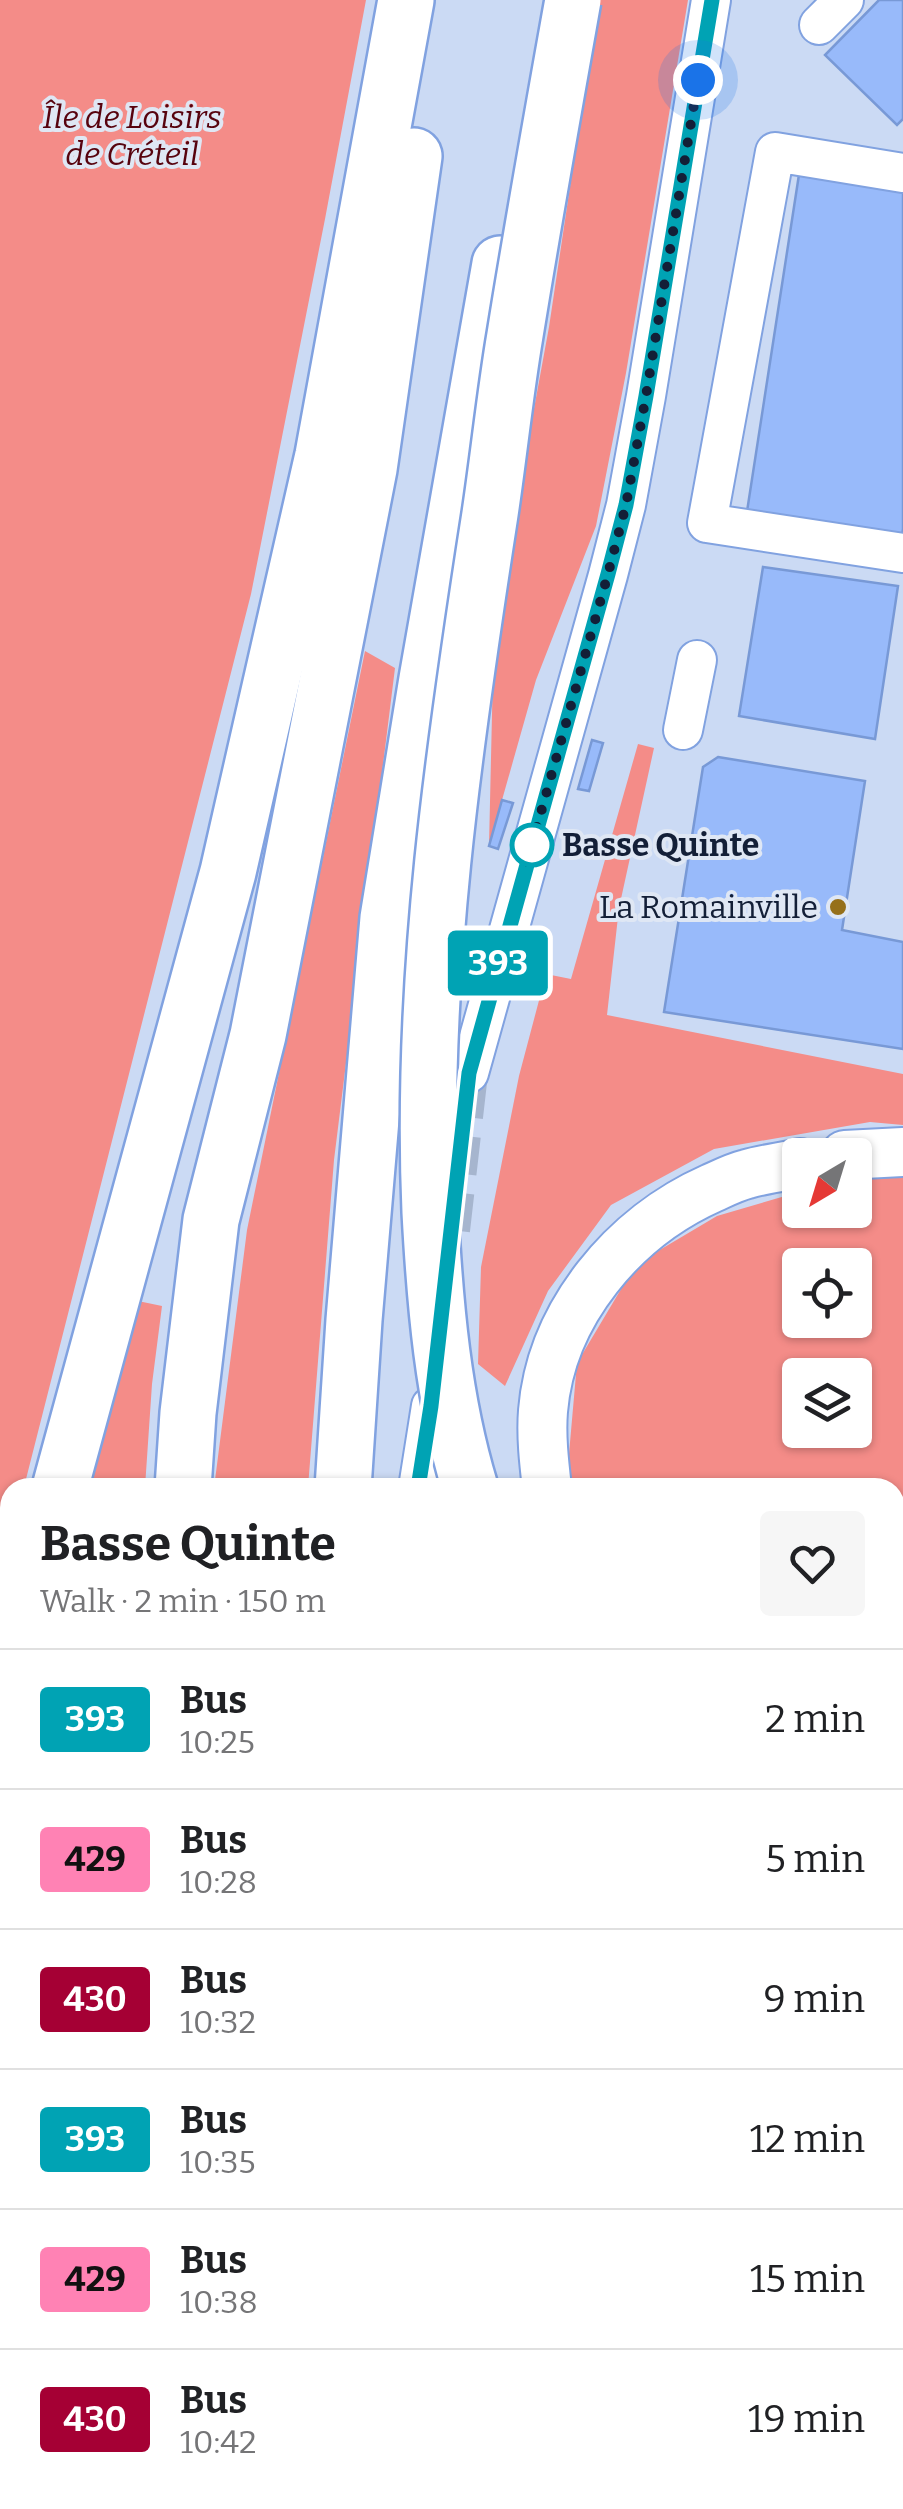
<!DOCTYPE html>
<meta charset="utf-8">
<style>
:root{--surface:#fff;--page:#f6f6f6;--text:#202124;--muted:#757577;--line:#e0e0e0}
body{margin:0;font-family:Bitter,serif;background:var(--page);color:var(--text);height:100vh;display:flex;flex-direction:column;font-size:38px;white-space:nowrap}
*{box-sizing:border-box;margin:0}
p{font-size:32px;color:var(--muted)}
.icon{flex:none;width:55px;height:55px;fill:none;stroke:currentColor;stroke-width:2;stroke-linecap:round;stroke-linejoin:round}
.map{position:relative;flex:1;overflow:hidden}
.sheet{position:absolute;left:0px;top:1478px;width:905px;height:1032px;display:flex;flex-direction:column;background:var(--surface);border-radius:30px 30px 0 0;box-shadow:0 2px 8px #0004}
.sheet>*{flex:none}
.badge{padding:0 20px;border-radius:8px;font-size:35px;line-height:65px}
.needle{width:65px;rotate:218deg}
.controls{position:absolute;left:782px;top:1138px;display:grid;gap:20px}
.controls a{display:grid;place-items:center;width:90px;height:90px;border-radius:10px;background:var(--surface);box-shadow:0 2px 8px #0004;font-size:50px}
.you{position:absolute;width:50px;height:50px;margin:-25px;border:8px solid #fff;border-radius:50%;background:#1a73e8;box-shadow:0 0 0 15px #1a73e833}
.map>.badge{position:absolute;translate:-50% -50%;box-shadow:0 0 0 5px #fff}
.round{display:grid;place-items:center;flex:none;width:105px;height:105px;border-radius:10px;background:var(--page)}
.overview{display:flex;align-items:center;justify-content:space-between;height:170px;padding:0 40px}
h1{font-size:48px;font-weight:700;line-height:75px}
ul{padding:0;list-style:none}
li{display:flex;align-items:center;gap:30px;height:140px;padding:0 40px;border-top:2px solid var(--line)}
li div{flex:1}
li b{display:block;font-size:38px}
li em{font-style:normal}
li .badge{min-width:110px;font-weight:700;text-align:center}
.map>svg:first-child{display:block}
.green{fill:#f48c88;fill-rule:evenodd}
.building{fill:#98bafa;stroke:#7899d6;stroke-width:2.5}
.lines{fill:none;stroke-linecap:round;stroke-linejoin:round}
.minor-tunnel{stroke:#a6b5ce;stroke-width:38;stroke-dasharray:38 19;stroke-linecap:butt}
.minor-casing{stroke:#81a2e0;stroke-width:42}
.major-casing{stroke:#81a2e0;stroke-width:52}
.highway-casing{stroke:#81a2e0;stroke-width:60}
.minor{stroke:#fff;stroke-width:38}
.major{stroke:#fff;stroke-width:48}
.highway{stroke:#fff;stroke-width:55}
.highway-bridge-casing{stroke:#81a2e0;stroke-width:60;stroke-linecap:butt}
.highway-bridge{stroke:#fff;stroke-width:55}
.line-casing{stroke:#fff;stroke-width:22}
.line{stroke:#00a3b4;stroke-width:15}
.walk{stroke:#131f37;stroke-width:10;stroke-dasharray:0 18}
.stop-dot{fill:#fff;stroke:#00a3b4;stroke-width:5}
.poi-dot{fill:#96701a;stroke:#dfe7f4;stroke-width:4}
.labels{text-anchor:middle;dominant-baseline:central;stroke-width:8;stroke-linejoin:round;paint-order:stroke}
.park-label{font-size:32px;font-style:italic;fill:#57030e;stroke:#dfe7f4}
.stop-label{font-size:32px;font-weight:bold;fill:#131f37;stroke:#dfe7f4;text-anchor:start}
.poi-label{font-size:32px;fill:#131f37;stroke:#dfe7f4;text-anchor:end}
</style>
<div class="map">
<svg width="903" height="2509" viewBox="0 0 903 2509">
<rect width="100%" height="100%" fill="#cbdaf4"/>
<g class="green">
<polygon points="0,0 366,0 325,219 251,594 24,1487 10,1488 10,1543 0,1582"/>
<polygon points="598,0 688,0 626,373 596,526 536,680 489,846 494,627 549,327"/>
<polygon points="365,651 395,668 334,1160 308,1487 214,1488 247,1230"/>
<polygon points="638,744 654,748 619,908 607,1015 903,1074 903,1125 870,1122 714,1149 611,1205 548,1291 505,1386 478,1364 481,1267 519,1076 546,974 571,979"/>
<path d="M 889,1175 L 903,1176 L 903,1700 L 895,1703 L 895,1488 L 571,1488 L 568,1465 L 577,1363 L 636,1264 L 717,1216 L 792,1194 L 800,1192 L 800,1210 L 855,1210 L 855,1181 ZM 800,1265 L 855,1265 L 855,1320 L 800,1320 ZM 800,1375 L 855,1375 L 855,1430 L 800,1430 Z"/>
<polygon points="138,1301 162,1306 152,1384 145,1487 88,1488"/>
<polygon points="10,1772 10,2041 0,2047 0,1809"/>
<polygon points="903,1964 903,2118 895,2110 895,1967"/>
<polygon points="895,2224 903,2229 903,2432 895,2431"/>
</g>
<g class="building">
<polygon points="879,0 903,0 903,119 897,125 825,55"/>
<polygon points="800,168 903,184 903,529 901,541 746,518"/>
<polygon points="763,567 898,586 875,739 739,716"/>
<polygon points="592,740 603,743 589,791 578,789"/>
<polygon points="718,757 865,781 842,930 903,942 903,1049 664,1012 703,767"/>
<polygon points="502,800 513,803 498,849 489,846"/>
<polygon points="246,2500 359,2500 353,2509 243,2509"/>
</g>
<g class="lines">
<polyline class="minor-tunnel" points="451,1230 469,1073"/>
<g class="minor-casing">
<g id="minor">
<polyline points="819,25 844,0"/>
<polyline points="903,173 775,152 707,523 903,553"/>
<polyline points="683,730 697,660"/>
<polyline points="469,1073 608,575 626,505 646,396 711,0"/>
<polyline points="418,1488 431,1406"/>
<polyline points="895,1823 903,1820"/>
<polyline points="0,2168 10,2164"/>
<polyline points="0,2210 10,2206"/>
<polyline points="0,2466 10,2473"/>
<polyline points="29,2509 31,2500"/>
<polyline points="69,2509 72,2500"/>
<polyline points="480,2509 490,2500"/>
<polyline points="613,2509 645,2500"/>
</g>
</g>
<g class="major-casing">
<g id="major">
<polyline points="845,1155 903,1152"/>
<path d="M 547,1488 C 544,1462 541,1436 543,1411 C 551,1313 624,1227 712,1188 C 723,1183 735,1177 747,1174 C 764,1169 783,1167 800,1163"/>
<polyline points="895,1731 903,1727"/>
<polyline points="895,1769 903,1766"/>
<polyline points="895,1878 903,1875"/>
<polyline points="0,2138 10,2134"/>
<polyline points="0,2244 10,2240"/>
</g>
</g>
<g class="highway-casing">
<g id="highway">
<polyline points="60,1488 228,872 323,455 406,0"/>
<polyline points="183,1488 188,1413 211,1220 258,1035 369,469 414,156"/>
<polyline points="343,1488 354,1320 388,918 427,679 500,264"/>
<polyline points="0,1709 10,1672"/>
<polyline points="895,1944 903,1941"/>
<polyline points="895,2168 903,2175"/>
<polyline points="568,2500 578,2509"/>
<polyline points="181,2509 184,2500"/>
</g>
</g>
<use href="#minor" class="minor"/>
<use href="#major" class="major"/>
<use href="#highway" class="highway"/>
<g class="highway-bridge-casing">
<path id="highway-bridge" d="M 470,1488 C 443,1399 435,1305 430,1212 C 420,978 454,745 490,514 C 499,454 505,394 515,335 C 533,223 553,112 573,0"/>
</g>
<use href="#highway-bridge" class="highway-bridge"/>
</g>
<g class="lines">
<g class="line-casing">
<polyline id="line" points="418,1488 431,1406 469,1073 608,574 626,505 646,396 712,0"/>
</g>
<use href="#line" class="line"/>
<polyline class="walk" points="532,845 527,862 608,574 626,505 646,396 698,80"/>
</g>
<circle class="stop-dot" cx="532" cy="845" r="20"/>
<circle class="poi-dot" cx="838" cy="907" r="10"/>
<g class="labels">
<g class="park-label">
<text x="132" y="117">Île de Loisirs<tspan x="132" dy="37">de Créteil</tspan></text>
</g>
<g class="stop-label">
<text x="562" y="845">Basse Quinte</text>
</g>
<g class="poi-label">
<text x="818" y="907">La Romainville</text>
</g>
</g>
</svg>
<div class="controls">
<a><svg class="needle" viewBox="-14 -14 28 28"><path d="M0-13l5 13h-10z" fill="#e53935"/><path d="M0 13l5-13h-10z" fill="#757577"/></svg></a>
<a><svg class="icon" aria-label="locate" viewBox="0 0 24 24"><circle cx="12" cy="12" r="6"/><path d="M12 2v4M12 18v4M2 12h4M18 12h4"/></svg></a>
<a><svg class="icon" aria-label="layers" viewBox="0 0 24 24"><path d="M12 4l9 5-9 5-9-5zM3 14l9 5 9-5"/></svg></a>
</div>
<div class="you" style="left:698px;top:80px"></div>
<b class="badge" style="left:498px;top:963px;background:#00a3b4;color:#fff">393</b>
<section class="sheet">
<div class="overview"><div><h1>Basse Quinte</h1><p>Walk · 2 min · 150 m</p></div><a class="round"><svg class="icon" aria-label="heart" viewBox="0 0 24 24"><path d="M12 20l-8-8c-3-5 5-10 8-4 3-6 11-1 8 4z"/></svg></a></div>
<ul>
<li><span class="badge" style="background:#00a3b4;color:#fff">393</span><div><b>Bus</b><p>10:25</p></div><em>2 min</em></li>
<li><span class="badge" style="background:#ff82b4;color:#111">429</span><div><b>Bus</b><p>10:28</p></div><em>5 min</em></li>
<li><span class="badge" style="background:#a50034;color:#fff">430</span><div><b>Bus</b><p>10:32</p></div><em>9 min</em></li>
<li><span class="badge" style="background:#00a3b4;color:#fff">393</span><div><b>Bus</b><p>10:35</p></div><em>12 min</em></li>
<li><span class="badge" style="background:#ff82b4;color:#111">429</span><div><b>Bus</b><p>10:38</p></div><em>15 min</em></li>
<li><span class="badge" style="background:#a50034;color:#fff">430</span><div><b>Bus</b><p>10:42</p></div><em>19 min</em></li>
</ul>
</section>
</div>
